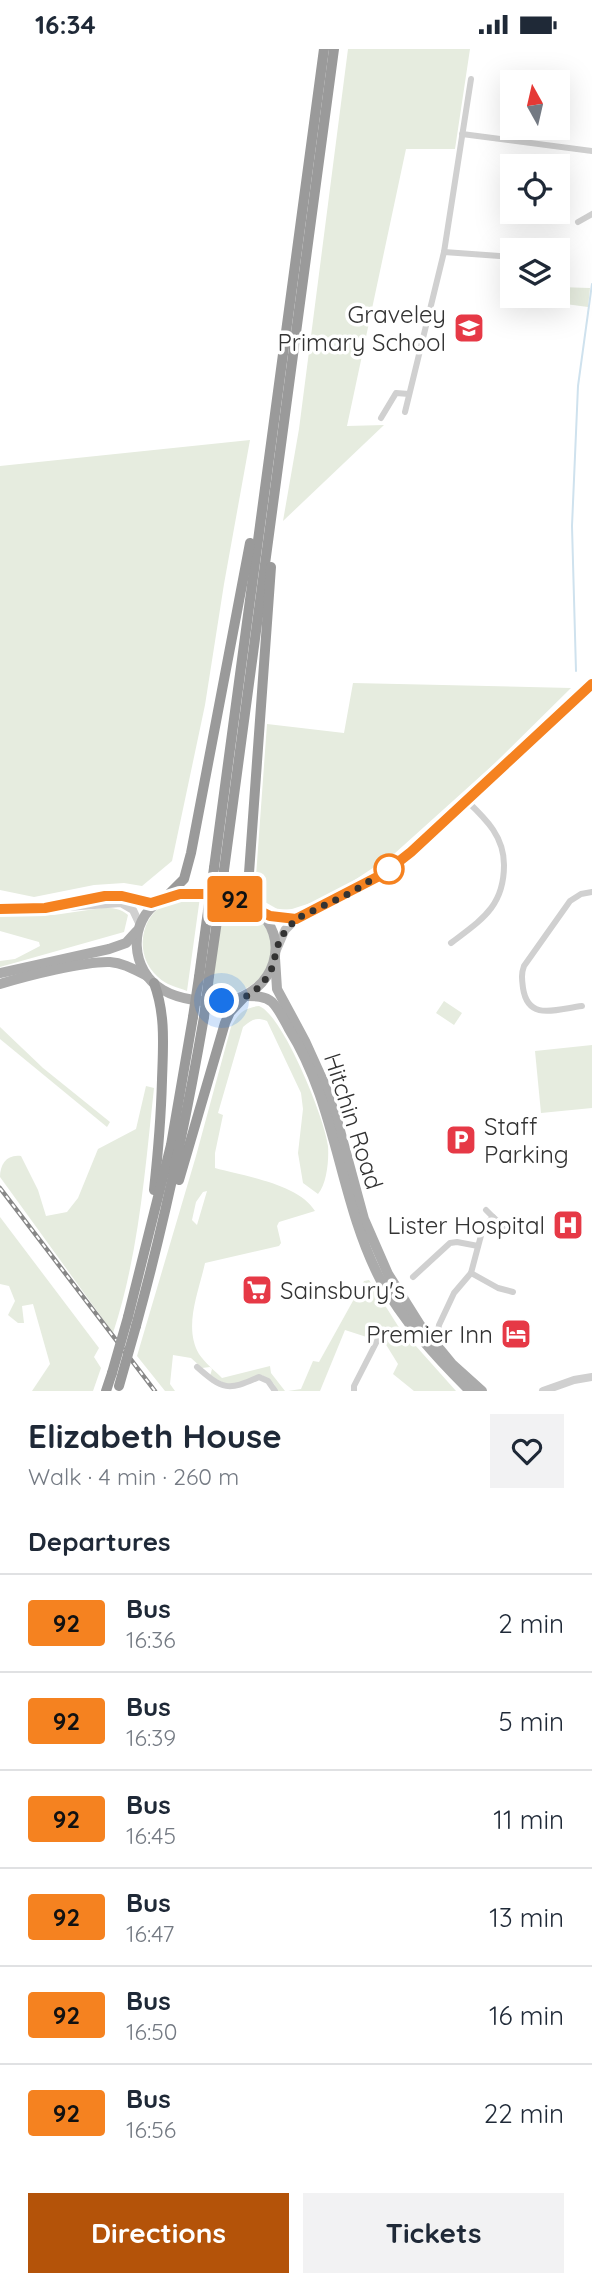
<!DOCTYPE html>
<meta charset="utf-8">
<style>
:root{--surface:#fff;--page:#f2f2f3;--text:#1f2937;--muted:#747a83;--line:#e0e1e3;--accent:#b45309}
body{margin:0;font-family:Quicksand,sans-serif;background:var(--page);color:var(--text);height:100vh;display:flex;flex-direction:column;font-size:26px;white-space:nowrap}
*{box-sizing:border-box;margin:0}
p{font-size:23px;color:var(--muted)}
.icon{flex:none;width:38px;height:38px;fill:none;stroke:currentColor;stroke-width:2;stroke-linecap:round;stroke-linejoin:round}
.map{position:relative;height:1342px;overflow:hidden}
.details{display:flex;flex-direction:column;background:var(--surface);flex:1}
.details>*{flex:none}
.badge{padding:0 14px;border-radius:5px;font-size:24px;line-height:46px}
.needle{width:46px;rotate:352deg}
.tools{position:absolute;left:500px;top:21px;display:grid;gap:14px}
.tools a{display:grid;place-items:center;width:70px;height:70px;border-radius:0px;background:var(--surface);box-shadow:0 7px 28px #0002;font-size:35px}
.you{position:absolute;width:35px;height:35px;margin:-18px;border:5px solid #fff;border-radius:50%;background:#1a73e8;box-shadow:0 0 0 10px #1a73e833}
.map>.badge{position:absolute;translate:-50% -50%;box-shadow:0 0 0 4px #fff}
h2{padding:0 28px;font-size:26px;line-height:63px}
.round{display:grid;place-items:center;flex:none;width:74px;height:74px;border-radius:0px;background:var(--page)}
.head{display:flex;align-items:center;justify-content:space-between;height:119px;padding:0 28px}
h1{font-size:33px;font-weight:800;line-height:52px}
.action{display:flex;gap:14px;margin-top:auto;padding:14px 28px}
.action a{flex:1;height:80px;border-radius:0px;background:var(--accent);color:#fff;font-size:28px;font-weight:800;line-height:80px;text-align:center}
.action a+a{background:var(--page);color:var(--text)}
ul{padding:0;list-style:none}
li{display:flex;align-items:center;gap:21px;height:98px;padding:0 28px;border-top:2px solid var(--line)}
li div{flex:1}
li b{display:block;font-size:26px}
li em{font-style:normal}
li .badge{min-width:77px;font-weight:700;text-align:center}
.status{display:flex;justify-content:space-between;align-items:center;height:49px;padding:0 35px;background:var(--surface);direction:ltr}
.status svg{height:19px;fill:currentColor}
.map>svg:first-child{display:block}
.green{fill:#e6ecdf;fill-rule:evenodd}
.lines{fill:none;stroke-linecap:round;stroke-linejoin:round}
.stream{stroke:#cfe2ee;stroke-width:2}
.minor{stroke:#d0d0d0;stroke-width:6}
.tertiary{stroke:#d0d0d0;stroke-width:8}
.secondary{stroke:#bdbdbd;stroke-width:9}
.primary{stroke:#ababab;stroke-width:10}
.motorway{stroke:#9a9a9a;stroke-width:10}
.rail-casing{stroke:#888;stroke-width:4.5}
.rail{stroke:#fff;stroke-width:2;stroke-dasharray:5;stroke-linecap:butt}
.motorway-bridge{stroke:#9a9a9a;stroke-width:10}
.line-casing{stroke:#fff;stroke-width:16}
.line{stroke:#f58220;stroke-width:10}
.walk{stroke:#333;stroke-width:7;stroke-dasharray:0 12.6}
.stop-dot{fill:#fff;stroke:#f58220;stroke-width:3.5}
.labels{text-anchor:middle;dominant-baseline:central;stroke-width:7;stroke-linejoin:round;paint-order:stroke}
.poi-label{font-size:24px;fill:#333;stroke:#fff;text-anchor:end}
.street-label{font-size:24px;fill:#333;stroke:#fff}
</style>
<div class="status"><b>16:34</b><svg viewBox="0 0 49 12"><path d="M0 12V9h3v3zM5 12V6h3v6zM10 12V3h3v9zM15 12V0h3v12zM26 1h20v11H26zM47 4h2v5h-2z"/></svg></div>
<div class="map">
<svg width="592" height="1342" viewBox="0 0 592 1342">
<rect width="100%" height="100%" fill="#fff"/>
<g class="green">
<polygon points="348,0 470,0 455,100 406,100 347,377 384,376 283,472 299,380"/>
<polygon points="558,238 590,239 588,258 558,254"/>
<polygon points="250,391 224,535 205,656 172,812 142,837 124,834 94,836 34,848 0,841 0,417"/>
<polygon points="353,634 571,639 494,715 394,805 329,848 292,860 279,861 265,853 255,841 267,675 344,684"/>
<path d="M 200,848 L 187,942 C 177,938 166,936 158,928 C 134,907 139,867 168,853 C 177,848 190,849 200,848 Z"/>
<path d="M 224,851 C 233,854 242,856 250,861 C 294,893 264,952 211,946 Z"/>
<path d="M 102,859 C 113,859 120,859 128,866 L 124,883 L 0,918 L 0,912 L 15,910 L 40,897 L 39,893 L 0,882 L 0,867 L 54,866 Z"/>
<polygon points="444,952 462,964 454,976 436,964"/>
<path d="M 259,957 C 283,966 325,1070 328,1097 C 329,1111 327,1134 318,1145 L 303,1134 L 298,1104 L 303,1060 L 301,1044 L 267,972 C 256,968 252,970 243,978 L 218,1064 L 223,1066 L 215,1104 L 215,1119 C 244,1127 299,1135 315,1162 L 279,1173 L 277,1177 L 281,1194 L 279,1197 L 205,1214 C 199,1242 183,1278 199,1305 C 205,1314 215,1322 222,1329 L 270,1317 L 271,1324 L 285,1342 L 277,1342 L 274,1335 L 262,1326 L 232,1338 L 210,1327 L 212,1320 L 210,1318 L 202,1319 L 191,1309 L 173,1306 L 170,1335 L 175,1342 L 165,1342 L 137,1307 L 196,1107 L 231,978 C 238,965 243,959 259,957 ZM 207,1142 L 197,1176 L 192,1171 L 196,1153 L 203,1143 Z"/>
<polygon points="0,978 43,1019 110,1073 107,1078 0,990"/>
<polygon points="592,996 592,1059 541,1064 535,1002"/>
<path d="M 146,1037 L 154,1039 C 145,1121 139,1205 113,1284 L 0,1128 C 0,1115 7,1105 21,1107 L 38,1141 L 46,1167 L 67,1163 L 78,1149 L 98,1100 L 136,1080 Z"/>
<polygon points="0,1168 99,1299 94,1308 101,1319 93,1342 32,1342 50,1315 33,1255 22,1257 24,1274 18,1274 8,1266 15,1252 9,1237 0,1235"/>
<polygon points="369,1231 398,1277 456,1342 414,1342 393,1325 398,1315 385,1294 345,1281 320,1342 288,1342 301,1340 313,1312 319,1313 364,1232"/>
</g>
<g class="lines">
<polyline class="stream" points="576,622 572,477 578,337 592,235"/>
<g class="minor">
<polyline points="462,85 592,102"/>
<polyline points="578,173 592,165"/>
<polyline points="444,203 513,208"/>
<polyline points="405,363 444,203 471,30"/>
<polyline points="381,369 396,344 409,345"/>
<path d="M 451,894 C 481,871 504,858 504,816 C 504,788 487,771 467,752"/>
<path d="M 582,957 C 557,960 528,973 523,939 C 522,931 521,925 524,917 L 570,852 L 581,845 L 592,843"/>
<polyline points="493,1168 505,1179 515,1182"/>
<polyline points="471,1224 498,1239 513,1243"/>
<polyline points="413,1228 450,1194 457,1193 478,1197"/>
<polyline points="436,1294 439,1276 454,1244 471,1224 483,1179 493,1168 486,1161"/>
<path d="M 197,1318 C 223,1341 228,1342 259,1328 L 268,1332 L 275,1342"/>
<polyline points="354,1342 354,1337 377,1292"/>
</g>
<g class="tertiary">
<path d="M 68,856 C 85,849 106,845 124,848 C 136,850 145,856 157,853"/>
<polyline points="0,860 27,861 121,854 133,861 140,876"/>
<polyline points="543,1342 574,1331 592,1328"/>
</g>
<g class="secondary">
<polyline points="261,864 278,869 296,870"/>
<polyline points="276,902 285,881 296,870 383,825 411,803 592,635"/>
</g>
<g class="primary">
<path d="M 191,845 C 211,845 236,846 253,858 C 295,887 274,946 226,952 C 207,954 180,951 163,941 C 130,922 127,872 160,852 C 169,846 181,845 191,845 Z"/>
<polyline points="275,909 277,940 305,992 324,1034 338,1074 364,1170 388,1225 420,1276 452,1315 482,1342"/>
<polyline points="0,924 109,900 126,894 137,882"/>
<path d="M 0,935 C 26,927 85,912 110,913 C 124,914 135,921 147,927"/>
<path d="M 247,947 C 255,947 265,947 272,953 C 279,960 284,971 289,980 C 337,1056 339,1151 380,1230 C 403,1272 436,1308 470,1342"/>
</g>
<g class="motorway">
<polyline points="214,819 324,0"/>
<polyline points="224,821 334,0"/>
<polyline points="166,848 184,830 191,804 250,494"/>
<polyline points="255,859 248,838 271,518"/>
<polyline points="209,927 218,865"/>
<polyline points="199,928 208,862"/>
<polyline points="179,1131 225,974 230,963 244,948"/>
<path d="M 154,1141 C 158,1104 161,1068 162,1031 C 163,998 166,966 154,934"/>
<polyline points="128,1268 171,1096 193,968"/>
<path d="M 136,1277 C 164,1175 186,1072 204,968"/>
<polyline points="106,1342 112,1324"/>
</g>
<g class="rail-casing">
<polyline id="rail" points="0,1139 155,1342"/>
</g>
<use href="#rail" class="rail"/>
<g class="motorway-bridge">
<polyline points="208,862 214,819"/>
<polyline points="218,865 224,821"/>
<polyline points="193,968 199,928"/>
<polyline points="204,968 209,927"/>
<polyline points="112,1324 128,1268"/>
<polyline points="119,1337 136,1277"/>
</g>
</g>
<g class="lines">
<g class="line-casing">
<polyline id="line" points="0,860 45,859 105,847 122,847 151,854 180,845 209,845 238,851 270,867 296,870 383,825 411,803 592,635"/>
</g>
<use href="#line" class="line"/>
<polyline class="walk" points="222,952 247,947 261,937 271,922 280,889 296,870 352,843 389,820"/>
</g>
<defs>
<g id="school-square" transform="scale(1.575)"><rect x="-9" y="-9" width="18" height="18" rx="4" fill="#e63946" stroke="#fff"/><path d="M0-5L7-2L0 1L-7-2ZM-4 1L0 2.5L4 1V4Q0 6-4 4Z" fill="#fff"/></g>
<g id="parking-square" transform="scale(1.575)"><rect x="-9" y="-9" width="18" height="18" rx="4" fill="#e63946" stroke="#fff"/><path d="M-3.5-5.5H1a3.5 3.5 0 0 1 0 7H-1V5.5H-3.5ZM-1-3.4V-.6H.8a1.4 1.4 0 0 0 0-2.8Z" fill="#fff"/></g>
<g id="hospital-square" transform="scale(1.575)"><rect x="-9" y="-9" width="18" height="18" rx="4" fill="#e63946" stroke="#fff"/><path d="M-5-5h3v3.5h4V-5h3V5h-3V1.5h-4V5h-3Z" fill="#fff"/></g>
<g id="supermarket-square" transform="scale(1.575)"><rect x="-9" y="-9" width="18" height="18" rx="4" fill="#e63946" stroke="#fff"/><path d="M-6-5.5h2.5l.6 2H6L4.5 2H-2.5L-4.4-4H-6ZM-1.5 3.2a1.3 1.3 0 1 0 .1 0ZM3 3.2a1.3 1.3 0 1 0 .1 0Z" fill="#fff"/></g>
<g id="hotel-square" transform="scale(1.575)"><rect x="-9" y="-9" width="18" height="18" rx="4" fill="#e63946" stroke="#fff"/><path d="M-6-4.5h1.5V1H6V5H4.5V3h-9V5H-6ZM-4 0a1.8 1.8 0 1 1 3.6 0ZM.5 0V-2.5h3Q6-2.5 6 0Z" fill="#fff"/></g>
</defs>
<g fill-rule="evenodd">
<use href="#school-square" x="469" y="279"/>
<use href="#parking-square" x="461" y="1091"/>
<use href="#hospital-square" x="568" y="1176"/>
<use href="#supermarket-square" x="257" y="1241"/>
<use href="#hotel-square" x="516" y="1285"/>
</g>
<circle class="stop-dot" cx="389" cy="820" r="14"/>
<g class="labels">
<g class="poi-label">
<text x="446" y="265">Graveley<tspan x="446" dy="28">Primary School</tspan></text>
<text x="484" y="1077" text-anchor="start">Staff<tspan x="484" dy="28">Parking</tspan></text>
<text x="545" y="1176">Lister Hospital</text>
<text x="280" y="1241" text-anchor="start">Sainsbury's</text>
<text x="493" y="1285">Premier Inn</text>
</g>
<g class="street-label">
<text transform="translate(354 1072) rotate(72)">Hitchin Road</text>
</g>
</g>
</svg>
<div class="tools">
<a><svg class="needle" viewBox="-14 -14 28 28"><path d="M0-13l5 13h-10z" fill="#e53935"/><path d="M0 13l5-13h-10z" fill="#747a83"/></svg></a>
<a><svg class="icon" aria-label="locate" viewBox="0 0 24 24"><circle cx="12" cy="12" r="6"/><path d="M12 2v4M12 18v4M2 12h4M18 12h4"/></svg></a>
<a><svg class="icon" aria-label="layers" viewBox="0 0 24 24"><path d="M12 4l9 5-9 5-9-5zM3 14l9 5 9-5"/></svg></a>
</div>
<div class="you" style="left:222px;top:952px"></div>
<b class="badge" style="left:235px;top:850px;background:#f58220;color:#111">92</b>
</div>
<section class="details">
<div class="head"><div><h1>Elizabeth House</h1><p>Walk · 4 min · 260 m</p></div><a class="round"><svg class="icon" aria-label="heart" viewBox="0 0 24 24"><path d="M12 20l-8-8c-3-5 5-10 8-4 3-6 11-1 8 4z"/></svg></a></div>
<h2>Departures</h2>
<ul>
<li><span class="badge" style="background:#f58220;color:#111">92</span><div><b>Bus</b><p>16:36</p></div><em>2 min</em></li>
<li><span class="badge" style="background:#f58220;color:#111">92</span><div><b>Bus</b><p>16:39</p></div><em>5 min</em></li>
<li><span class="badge" style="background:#f58220;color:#111">92</span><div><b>Bus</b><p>16:45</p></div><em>11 min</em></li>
<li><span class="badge" style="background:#f58220;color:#111">92</span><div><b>Bus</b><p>16:47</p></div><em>13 min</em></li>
<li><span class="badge" style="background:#f58220;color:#111">92</span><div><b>Bus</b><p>16:50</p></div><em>16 min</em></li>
<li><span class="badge" style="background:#f58220;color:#111">92</span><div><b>Bus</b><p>16:56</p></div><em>22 min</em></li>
</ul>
<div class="action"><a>Directions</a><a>Tickets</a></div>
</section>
